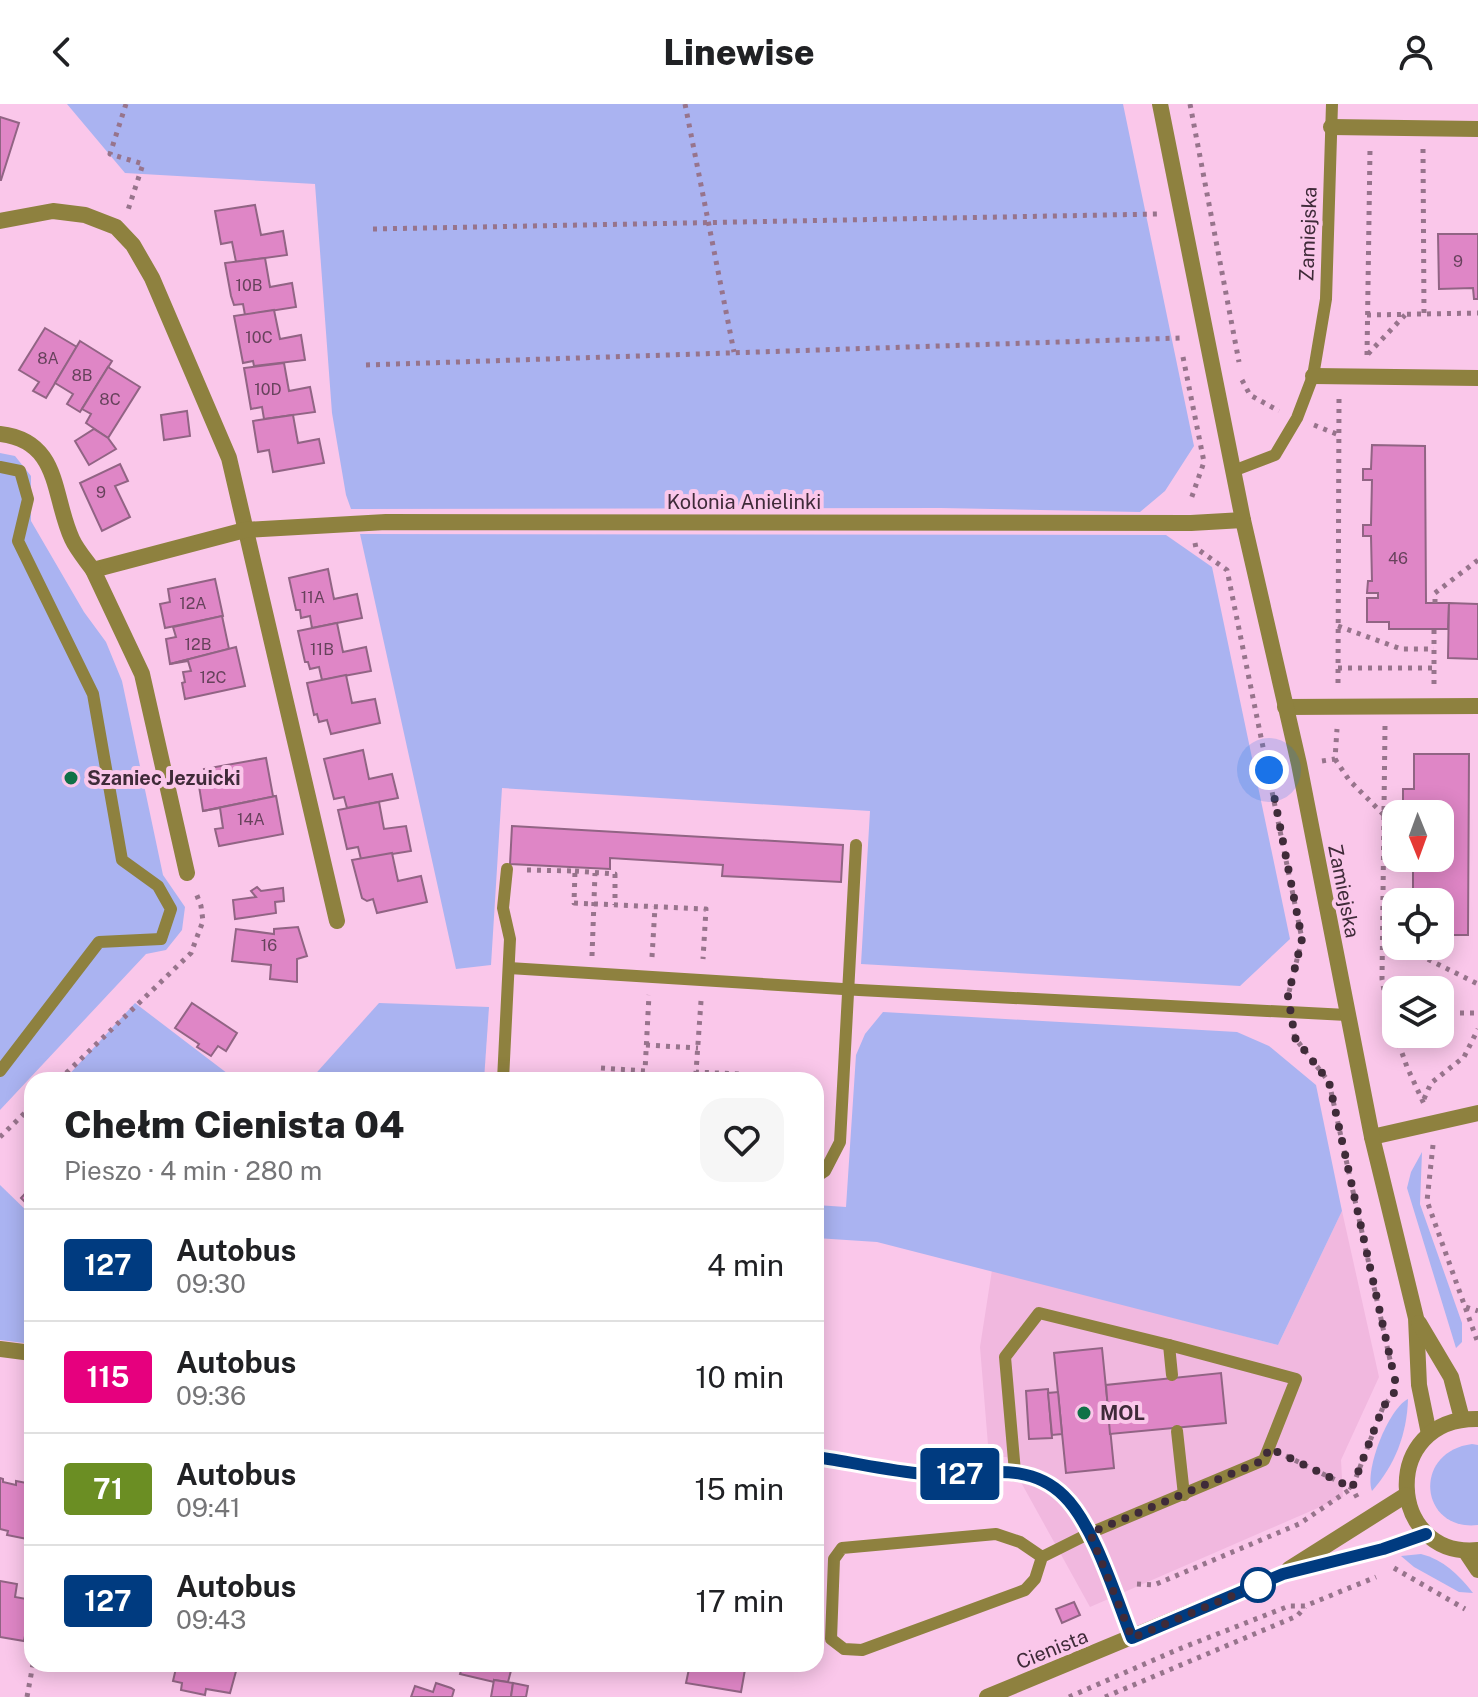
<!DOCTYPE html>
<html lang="pl">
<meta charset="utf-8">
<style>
:root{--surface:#fff;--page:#f6f6f6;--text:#202124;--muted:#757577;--line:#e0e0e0}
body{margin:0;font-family:"Public Sans",sans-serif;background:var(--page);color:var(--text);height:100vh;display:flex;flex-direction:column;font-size:30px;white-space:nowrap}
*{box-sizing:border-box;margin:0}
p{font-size:26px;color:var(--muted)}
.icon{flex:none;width:44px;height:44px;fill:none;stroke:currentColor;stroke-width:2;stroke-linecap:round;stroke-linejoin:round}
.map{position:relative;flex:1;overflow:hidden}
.panel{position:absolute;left:24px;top:968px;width:800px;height:600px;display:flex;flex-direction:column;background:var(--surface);border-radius:24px;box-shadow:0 4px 20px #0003}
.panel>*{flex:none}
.badge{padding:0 16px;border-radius:6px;font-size:28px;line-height:52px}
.needle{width:52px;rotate:179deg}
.buttons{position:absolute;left:1382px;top:696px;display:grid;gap:16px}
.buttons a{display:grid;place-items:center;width:72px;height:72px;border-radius:16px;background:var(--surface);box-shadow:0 4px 20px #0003;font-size:40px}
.you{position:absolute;width:40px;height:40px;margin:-20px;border:6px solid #fff;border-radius:50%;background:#1a73e8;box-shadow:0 0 0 12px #1a73e833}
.map>.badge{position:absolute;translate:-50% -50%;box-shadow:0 0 0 4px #fff}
.round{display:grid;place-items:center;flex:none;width:84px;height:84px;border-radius:24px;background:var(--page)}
.headline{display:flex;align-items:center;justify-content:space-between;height:136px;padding:0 40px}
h1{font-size:38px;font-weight:800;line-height:60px}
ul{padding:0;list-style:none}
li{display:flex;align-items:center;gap:24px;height:112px;padding:0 40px;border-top:2px solid var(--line)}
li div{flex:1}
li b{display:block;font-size:30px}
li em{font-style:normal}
li .badge{min-width:88px;font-weight:700;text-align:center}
header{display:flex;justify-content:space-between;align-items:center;height:104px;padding:0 40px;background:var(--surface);font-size:36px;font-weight:800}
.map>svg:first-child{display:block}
.built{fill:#f1b8df}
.green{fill:#aab3f1}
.building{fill:#df86c6;stroke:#916484;stroke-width:2}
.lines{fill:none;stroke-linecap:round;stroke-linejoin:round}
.path{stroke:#97748c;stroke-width:5;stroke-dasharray:4 6;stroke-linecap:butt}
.service{stroke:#8e813f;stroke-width:12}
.minor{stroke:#8e813f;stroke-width:16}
.tertiary{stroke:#8e813f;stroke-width:16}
.line-casing{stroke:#fff;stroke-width:18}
.line{stroke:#003b80;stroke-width:12}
.walk{stroke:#3f2b39;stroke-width:8;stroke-dasharray:0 14.4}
.poi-dot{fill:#0f7147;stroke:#fac7ea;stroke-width:3}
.stop-dot{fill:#fff;stroke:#003b80;stroke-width:4}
.labels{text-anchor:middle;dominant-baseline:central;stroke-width:8;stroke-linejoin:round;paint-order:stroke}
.number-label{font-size:16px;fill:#67425c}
.street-label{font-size:20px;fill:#3f2b39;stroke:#fac7ea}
.poi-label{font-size:20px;font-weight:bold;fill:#3f2b39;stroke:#fac7ea;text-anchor:start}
</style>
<header><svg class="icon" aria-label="back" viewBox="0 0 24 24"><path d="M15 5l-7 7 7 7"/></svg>Linewise<svg class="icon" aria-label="person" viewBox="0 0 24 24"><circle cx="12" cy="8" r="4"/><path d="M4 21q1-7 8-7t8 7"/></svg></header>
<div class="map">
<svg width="1478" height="1593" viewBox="0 0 1478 1593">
<rect width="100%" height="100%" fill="#fac7ea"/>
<polygon class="built" points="1342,1107 1379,1273 1341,1356 1343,1393 1090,1503 1007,1353 989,1353 980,1243 992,1166 1278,1241"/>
<g class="green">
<polygon points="67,0 1123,0 1194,342 1165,387 1140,408 941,404 351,405 346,391 332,309 315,80 125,69"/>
<polygon points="0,349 15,352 31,372 31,417 84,508 106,538 122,577 163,771 185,803 182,826 166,846 146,850 0,1006"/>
<polygon points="360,430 1166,431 1212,463 1290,835 1240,882 861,860 870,707 502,684 491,861 456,865"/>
<polygon points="135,899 236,976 64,976"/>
<polygon points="379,899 489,903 484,976 310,976"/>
<polygon points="883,908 1237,928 1269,942 1316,981 1342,1107 1278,1241 877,1138 816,1134 816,1101 846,1103 856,951 865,930"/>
<polygon points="1422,1048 1420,1100 1462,1219 1462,1238 1456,1244 1407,1084 1411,1068"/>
<polygon points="0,1081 32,1112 32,1240 0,1236"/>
<path d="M 1408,1295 C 1407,1330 1395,1361 1372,1387 C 1364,1367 1388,1305 1408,1295 Z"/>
<path d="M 1472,1340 L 1478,1341 L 1478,1421 C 1420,1428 1411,1348 1472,1340 Z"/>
<path d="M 1421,1450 C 1444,1456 1458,1470 1473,1489 L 1459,1488 L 1414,1463 L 1401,1452 Z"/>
</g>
<g class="building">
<polygon points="0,13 19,19 1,76 0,76"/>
<polygon points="255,101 261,131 283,127 287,151 236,158 232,138 221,140 215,107"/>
<polygon points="1438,130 1478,130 1478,195 1474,195 1473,184 1439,185"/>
<polygon points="265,154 270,183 292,179 296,203 245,211 243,200 234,201 231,192 225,159"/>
<polygon points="274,206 280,235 301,231 305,256 254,262 253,257 243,259 234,212"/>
<polygon points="45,224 77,243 46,294 33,287 39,278 19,266"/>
<polygon points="80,237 112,257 80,308 67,300 73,290 55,279"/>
<polygon points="284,259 289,287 310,283 315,308 264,315 262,303 251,305 244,264"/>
<polygon points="108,263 140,283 108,334 86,319 91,310 82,305"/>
<polygon points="187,307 190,332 164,336 161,311"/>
<polygon points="293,311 298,339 319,335 324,359 273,368 269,346 258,348 253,317"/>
<polygon points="94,325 108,334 116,345 89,361 75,337"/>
<polygon points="1372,341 1425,342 1426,499 1449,499 1448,525 1389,525 1389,518 1367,518 1367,494 1378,494 1378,489 1367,489 1368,477 1372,477 1371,432 1363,432 1363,421 1371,421 1372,376 1363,376 1363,365 1371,365"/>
<polygon points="120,360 128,377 115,382 130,413 102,427 80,379"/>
<polygon points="328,465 334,495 357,490 362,514 312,524 310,512 301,514 300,506 296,506 289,474"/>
<polygon points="215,475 223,512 165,524 160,500 170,498 168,485"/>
<polygon points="1449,499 1478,500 1478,555 1448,554"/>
<polygon points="222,512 229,545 170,560 166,535 176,533 173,523"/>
<polygon points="337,519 343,548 366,543 371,567 322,576 319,563 310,565 308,558 305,558 298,527"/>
<polygon points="236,543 245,582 185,595 182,579 185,578 183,568 191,567 188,557 170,560"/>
<polygon points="346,571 352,599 375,595 380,619 331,630 327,616 319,618 317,610 314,611 307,579"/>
<polygon points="363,646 369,675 392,670 398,694 347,704 344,693 334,695 324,655"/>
<polygon points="1414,650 1469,650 1468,831 1440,831 1440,798 1403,798 1403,796 1413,796 1413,754 1440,754 1440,710 1414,710 1414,697 1403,697 1403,685 1414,685"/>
<polygon points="266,654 273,692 276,692 203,707 199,682 207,680 204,665"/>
<polygon points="276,692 283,730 219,742 215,725 223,724 220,704 203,707"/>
<polygon points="379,698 384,725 406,722 411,747 361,755 358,743 347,745 338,706"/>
<polygon points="512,722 843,741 841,778 722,772 723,761 610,754 610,765 510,760"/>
<polygon points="392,749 398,777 421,772 427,798 377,809 373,795 367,797 362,794 352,756"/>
<polygon points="257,783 261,787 283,784 284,797 275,798 276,809 235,815 233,796 256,793 251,787"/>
<polygon points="298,823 307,852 297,855 297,878 270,875 271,861 232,857 236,825 274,830 274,825"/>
<polygon points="192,899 237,929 226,947 218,942 211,952 197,943 199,940 175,924"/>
<polygon points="32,1082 32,1105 21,1094"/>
<polygon points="1102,1244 1114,1364 1066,1369 1054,1249"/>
<polygon points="1221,1269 1226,1319 1110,1330 1106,1281"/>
<polygon points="1048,1285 1052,1334 1029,1335 1026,1287"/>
<polygon points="1058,1288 1062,1330 1052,1331 1048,1289"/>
<polygon points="0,1374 3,1375 3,1378 16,1381 16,1377 32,1380 32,1436 7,1431 8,1427 0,1425"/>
<polygon points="0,1477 17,1480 15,1493 32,1496 24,1537 0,1533"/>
<polygon points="1074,1498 1080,1511 1062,1519 1056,1505"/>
<polygon points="177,1560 238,1560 230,1589 206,1585 205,1591 181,1586 182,1579 173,1577"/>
<polygon points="463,1560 503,1560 512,1563 508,1578 494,1576 494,1578 460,1570"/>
<polygon points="690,1560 746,1560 741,1588 686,1579"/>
<polygon points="494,1576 513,1579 511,1593 491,1593"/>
<polygon points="436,1579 451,1584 454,1586 452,1593 411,1593 415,1582 433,1588"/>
<polygon points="513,1579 528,1582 526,1593 511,1593"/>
</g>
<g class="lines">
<g class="path">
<polyline points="126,0 110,50 143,60 128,106"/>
<polyline points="685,0 734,248"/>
<polyline points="1190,0 1239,258"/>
<polyline points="1423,45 1424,210"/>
<polyline points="373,125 1158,110"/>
<polyline points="1367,211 1478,209"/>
<polyline points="1368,250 1405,211"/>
<polyline points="1367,251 1370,45"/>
<polyline points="1183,253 1204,358 1190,398"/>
<polyline points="366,261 1180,234"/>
<polyline points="1242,276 1250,291 1279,307"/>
<polyline points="1314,321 1339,331"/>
<polyline points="1195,439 1196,444 1227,466 1302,835 1289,888"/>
<polyline points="1435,499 1435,489 1478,456"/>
<polyline points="1338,522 1401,545 1434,545"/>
<polyline points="1338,564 1434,564"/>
<polyline points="1338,579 1339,293"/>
<polyline points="1434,580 1434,525"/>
<polyline points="1385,622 1382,875 1388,909 1407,963 1424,1000"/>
<polyline points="1335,655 1349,676 1384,711"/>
<polyline points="1322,657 1335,655 1337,625"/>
<polyline points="527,766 575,767 574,799 706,805 703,855"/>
<polyline points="575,767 615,770 615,801"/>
<polyline points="1382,833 1396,839"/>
<polyline points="1401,842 1478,880"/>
<polyline points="592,852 595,769"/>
<polyline points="652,853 655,803"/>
<polyline points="701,897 696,968 739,970 738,976"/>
<polyline points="1440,909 1478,909"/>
<polyline points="1294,930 1295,934 1329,978 1392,1265"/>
<polyline points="646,941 698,944"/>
<polyline points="601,964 645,967 649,891"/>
<polyline points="59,976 191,849 203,817 201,802 196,789"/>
<polyline points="1424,995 1431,979 1464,953 1478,925"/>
<polyline points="0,1033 32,1002"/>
<polyline points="1433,1041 1427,1097 1478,1239"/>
<polyline points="1466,1203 1478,1207"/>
<polyline points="1286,1352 1352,1384 1358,1395"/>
<polyline points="1394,1464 1465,1505"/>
<polyline points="1137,1480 1154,1481 1299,1420 1352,1384 1383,1303 1396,1287"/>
<polyline points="27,1593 33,1560"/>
<polyline points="1069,1593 1179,1545 1289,1502 1305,1502 1376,1473"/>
<polyline points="1105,1593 1297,1512 1305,1503"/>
</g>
<g class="service">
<polyline points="0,363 20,367 28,395 18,437 93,590 122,756 158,782 171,805 161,835 99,838 0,967"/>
<polyline points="1233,367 1275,351 1297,314 1313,272 1326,195 1332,0"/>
<polyline points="509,864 859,886 1347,911"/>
<polyline points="503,976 510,835 503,804 507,765"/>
<polyline points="816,1073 825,1067 840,1038 856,741"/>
<polyline points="1177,1327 1184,1391"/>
<polyline points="1015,1368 1005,1253 1039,1209 1169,1241 1172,1271"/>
<polyline points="1042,1453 1035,1475 1025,1486 862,1546 844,1545 831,1535 834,1455 842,1444 996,1430 1020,1438 1042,1453 1090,1429 1264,1356 1296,1275 1169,1241"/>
</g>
<g class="minor">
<polyline points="1331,23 1478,25"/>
<polyline points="0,117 53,107 85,111 116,123 133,141 152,174 229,354 337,817"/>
<polyline points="1313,272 1478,274"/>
<path d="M 0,330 C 61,337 52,392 72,435 C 77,446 86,456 93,466 L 245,426 L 386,418 L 1191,419 L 1243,416"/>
<polyline points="93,466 142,570 187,769"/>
<polyline points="1285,603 1478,602"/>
<polyline points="1372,1033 1478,1009"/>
<polyline points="0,1245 32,1249"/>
<path d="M 816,1353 C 852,1358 888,1367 925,1370 C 973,1375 1025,1353 1064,1392 C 1094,1421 1116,1494 1132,1534"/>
<polyline points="1466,1448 1478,1466"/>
</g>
<g class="tertiary">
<polyline points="1160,0 1243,416 1299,660 1372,1033 1416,1214 1419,1281 1429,1330"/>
<polyline points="1419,1219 1451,1273 1462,1315"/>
<path d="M 1478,1315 C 1379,1313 1387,1455 1478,1446"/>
<polyline points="1289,1465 1406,1391"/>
<polyline points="987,1593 1283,1470 1383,1445 1426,1430"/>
</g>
</g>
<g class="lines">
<g class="line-casing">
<path id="line" d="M 816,1353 C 852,1358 888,1367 925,1370 C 973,1374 1025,1353 1064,1392 C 1094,1421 1116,1494 1132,1534 L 1283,1470 L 1383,1445 L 1426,1430"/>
</g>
<use href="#line" class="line"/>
<polyline class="walk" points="1258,1481 1132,1534 1090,1429 1264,1356 1269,1344 1352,1384 1383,1303 1397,1285 1329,978 1295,934 1288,892 1302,835 1269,666"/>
</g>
<g class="poi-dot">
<circle cx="71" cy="674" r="8"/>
<circle cx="1084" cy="1309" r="8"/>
</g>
<circle class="stop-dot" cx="1258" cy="1481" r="16"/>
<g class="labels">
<g class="number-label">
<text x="1458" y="157">9</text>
<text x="249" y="181">10B</text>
<text x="259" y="233">10C</text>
<text x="48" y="254">8A</text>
<text x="82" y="271">8B</text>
<text x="268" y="285">10D</text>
<text x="110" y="295">8C</text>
<text x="101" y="388">9</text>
<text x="1398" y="454">46</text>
<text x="313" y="493">11A</text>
<text x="193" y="499">12A</text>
<text x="198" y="540">12B</text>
<text x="322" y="545">11B</text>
<text x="213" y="573">12C</text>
<text x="251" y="715">14A</text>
<text x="269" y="841">16</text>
</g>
<g class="street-label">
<text transform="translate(1308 130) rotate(-88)">Zamiejska</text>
<text x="744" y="398">Kolonia Anielinki</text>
<text transform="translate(1344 787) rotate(79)">Zamiejska</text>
<text transform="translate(1052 1545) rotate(-22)">Cienista</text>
</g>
<g class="poi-label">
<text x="87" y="674">Szaniec Jezuicki</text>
<text x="1100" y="1309">MOL</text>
</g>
</g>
</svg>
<div class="buttons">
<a><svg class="needle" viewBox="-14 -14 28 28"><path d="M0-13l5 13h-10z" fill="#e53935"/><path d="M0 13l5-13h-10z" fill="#757577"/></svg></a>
<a><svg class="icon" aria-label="locate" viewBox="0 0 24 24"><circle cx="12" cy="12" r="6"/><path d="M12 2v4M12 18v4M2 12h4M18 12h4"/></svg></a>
<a><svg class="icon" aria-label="layers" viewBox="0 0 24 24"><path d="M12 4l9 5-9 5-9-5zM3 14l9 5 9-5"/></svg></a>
</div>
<div class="you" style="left:1269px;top:666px"></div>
<b class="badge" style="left:960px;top:1370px;background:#003b80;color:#fff">127</b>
<section class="panel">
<div class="headline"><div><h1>Chełm Cienista 04</h1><p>Pieszo · 4 min · 280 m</p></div><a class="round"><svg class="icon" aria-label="heart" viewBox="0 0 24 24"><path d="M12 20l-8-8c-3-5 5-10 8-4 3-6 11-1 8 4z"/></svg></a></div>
<ul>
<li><span class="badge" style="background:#003b80;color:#fff">127</span><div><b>Autobus</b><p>09:30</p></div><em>4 min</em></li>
<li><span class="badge" style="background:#e6007e;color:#fff">115</span><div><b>Autobus</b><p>09:36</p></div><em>10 min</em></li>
<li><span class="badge" style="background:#6b8e23;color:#fff">71</span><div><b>Autobus</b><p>09:41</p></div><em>15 min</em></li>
<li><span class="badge" style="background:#003b80;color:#fff">127</span><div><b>Autobus</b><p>09:43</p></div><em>17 min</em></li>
</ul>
</section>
</div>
